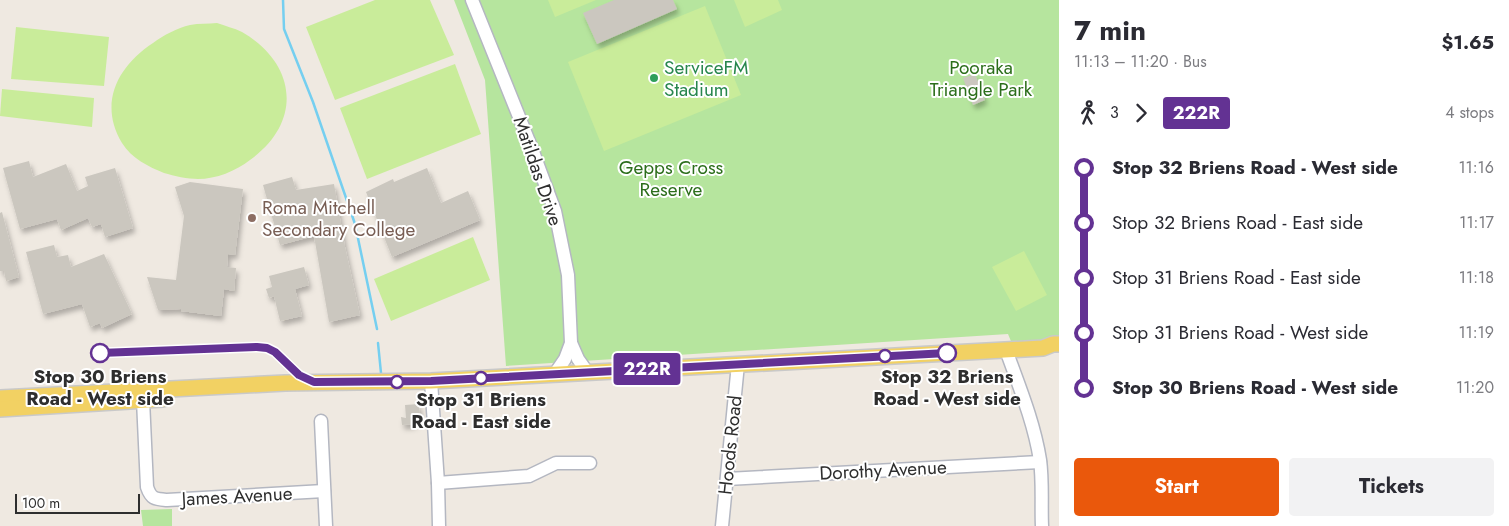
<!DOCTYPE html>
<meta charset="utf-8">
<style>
:root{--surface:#fff;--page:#f2f2f3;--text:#2b2b33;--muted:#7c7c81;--accent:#ea580c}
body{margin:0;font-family:Jost,sans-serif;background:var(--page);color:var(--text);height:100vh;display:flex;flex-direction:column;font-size:19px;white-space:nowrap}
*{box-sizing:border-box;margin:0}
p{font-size:16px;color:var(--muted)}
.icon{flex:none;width:28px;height:28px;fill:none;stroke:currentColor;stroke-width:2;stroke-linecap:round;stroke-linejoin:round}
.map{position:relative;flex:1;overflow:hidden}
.panel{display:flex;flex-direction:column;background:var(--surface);width:450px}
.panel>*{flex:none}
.badge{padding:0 10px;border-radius:4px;font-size:18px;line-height:32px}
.scale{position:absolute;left:15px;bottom:12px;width:125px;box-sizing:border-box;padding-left:5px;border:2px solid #2e2e2e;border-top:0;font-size:14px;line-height:18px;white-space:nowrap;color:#2e2e2e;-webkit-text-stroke:4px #fff;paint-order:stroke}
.map>.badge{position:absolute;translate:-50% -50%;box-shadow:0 0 0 2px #fff}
.legs{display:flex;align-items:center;gap:8px;height:55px;padding:0 15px;font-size:16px}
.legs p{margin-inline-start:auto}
.headline{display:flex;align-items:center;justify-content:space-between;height:85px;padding:0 15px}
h1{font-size:28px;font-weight:700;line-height:38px}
.action{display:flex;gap:10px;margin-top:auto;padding:10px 15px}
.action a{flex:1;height:58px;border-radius:5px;background:var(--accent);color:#fff;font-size:20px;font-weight:700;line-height:58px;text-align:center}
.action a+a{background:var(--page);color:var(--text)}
ul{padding:0 15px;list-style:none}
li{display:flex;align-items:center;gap:18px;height:55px;font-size:19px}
li i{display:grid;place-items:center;width:8px;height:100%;margin:0 6px;background:currentColor}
li i::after{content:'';width:12px;height:12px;margin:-6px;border:4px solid;border-radius:50%;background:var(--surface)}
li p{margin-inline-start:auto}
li:first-child i{background:linear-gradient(#0000 50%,currentColor 0)}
li:last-child i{background:linear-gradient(currentColor 50%,#0000 0)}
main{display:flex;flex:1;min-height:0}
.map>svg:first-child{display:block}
.green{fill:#b6e59e}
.pitch{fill:#c9ec9a}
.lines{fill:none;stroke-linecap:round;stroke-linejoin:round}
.stream{stroke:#75cff0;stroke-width:2.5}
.building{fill:#cbc7bf;filter:url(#shadow)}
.minor-casing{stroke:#b4b7c1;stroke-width:15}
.major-casing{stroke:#c9c9c9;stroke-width:18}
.minor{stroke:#fff;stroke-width:12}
.major{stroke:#f2d163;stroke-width:15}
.line-1-casing{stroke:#fff;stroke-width:11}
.line-1{stroke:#633293;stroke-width:8}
.leisure-dot{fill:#2e9e5b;stroke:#fff;stroke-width:2}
.education-dot{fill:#8d6e63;stroke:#fff;stroke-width:2}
.stop-1-dot{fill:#fff;stroke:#633293;stroke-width:2.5}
.labels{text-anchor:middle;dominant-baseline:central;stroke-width:4;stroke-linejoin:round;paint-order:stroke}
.leisure-label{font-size:19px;fill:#27864d;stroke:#fff;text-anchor:start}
.park-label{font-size:19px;fill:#2c6e1b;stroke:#fff}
.street-label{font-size:19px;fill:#2e2e2e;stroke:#fff}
.education-label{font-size:19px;fill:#785e54;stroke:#fff;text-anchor:start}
.stop-label{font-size:19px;font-weight:bold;fill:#2e2e2e;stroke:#fff}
</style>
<main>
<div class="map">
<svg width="1059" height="526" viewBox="0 0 1059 526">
<defs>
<filter id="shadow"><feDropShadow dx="2.5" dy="4.5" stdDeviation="2.5" flood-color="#0004"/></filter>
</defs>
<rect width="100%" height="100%" fill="#efe9e1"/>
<g class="green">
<polygon points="454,0 1059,0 1059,344 1015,351 1008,334 506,366 485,80"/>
<polygon points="172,509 172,526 143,526 141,510"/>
</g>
<g class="pitch">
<polygon points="375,0 430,0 454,55 335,100 306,27"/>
<polygon points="548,0 596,0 555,17"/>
<polygon points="734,0 778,0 782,10 745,27"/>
<polygon points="705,6 741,95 604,151 568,62"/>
<path d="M 217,23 C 225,26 234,28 242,32 C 297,64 303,122 250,160 C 236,171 216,179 198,179 C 188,179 174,176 164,173 C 149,167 131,158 122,143 C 98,103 118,66 153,43 C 164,35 177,28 190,25 C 199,23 208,24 217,23 Z"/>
<polygon points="16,27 109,37 104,86 11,79"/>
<polygon points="455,64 481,134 367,179 340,108"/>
<polygon points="2,89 94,98 92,127 0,116"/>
<polygon points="473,237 490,280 391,321 374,279"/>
<polygon points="1024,251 1047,295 1016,311 992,267"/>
</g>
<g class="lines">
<g class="stream">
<polyline points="283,0 284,29 313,102 355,224 377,329"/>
<polyline points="378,343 381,373"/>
</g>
</g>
<g class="building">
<polygon points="614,0 673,0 677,9 597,44 583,13"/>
<polygon points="975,74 985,100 973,105 963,78"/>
<polygon points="29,161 33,177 66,164 77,191 88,186 85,177 115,168 133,228 105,237 101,224 92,227 88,218 61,230 57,219 20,229 3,168"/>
<polygon points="427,168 441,203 468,191 480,220 392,257 366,192 393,179 394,182"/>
<polygon points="292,177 296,190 334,184 345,247 360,315 329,322 314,236 280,245 263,185"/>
<polygon points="190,182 243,189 235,255 228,254 227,267 236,268 234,291 224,289 221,316 181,311 181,309 158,310 147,277 176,280 184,216 175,187"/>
<polygon points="2,212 19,277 6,281 4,271 0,271 0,213"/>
<polygon points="54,245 57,257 68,255 71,267 104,254 132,314 102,328 100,323 90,327 82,304 43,314 26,252"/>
<polygon points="304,267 309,285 295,289 302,316 280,321 274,296 269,298 266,289 272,287 269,276"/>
<polygon points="419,404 420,420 413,420 414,424 402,425 401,417 406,418 405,405"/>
</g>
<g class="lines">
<g class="minor-casing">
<g id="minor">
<polyline points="472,0 532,149 555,211 568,275 571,343 565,359 554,375"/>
<polyline points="571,343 578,359 588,373"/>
<path d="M 1006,350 C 1019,386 1034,422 1040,460 C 1043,482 1041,505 1042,526"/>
<polyline points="431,381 438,483 439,526"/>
<path d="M 143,400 L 147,487 C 151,499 155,499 167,500 L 324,491"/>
<polyline points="321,421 326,526"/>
<polyline points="727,479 1040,462"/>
<polyline points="438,483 529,476 556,463 590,463"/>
<polyline points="722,526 738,364"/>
</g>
</g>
<g class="major-casing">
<g id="major">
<polyline points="0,398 285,383 431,381 1043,348 1053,344 1059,344"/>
<polyline points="0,409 163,399"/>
</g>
</g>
<use href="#minor" class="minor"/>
<use href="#major" class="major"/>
</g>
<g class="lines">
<g class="line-1-casing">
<polyline id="line-1" points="100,353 257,347 267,348 275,352 299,375 314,382 431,381 947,353"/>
</g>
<use href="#line-1" class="line-1"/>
</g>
<circle class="leisure-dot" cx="654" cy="78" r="5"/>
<circle class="education-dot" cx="252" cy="218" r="5"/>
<g class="stop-1-dot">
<circle cx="100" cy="353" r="9"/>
<circle cx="947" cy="353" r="9"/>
<circle cx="885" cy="356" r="6"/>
<circle cx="481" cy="378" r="6"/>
<circle cx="397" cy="382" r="6"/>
</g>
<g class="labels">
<g class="leisure-label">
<text x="664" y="67">ServiceFM<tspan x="664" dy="22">Stadium</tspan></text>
</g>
<g class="park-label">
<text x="981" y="67">Pooraka<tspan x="981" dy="22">Triangle Park</tspan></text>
<text x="671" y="167">Gepps Cross<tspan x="671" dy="22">Reserve</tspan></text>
</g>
<g class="street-label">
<text transform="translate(538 171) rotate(71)">Matildas Drive</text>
<text transform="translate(730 445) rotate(-84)">Hoods Road</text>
<text transform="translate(883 470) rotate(-3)">Dorothy Avenue</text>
<text transform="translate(237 496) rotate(-3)">James Avenue</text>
</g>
<g class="education-label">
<text x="262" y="207">Roma Mitchell<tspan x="262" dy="22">Secondary College</tspan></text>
</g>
<g class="stop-label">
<text x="100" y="376">Stop 30 Briens<tspan x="100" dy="22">Road - West side</tspan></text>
<text x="947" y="376">Stop 32 Briens<tspan x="947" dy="22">Road - West side</tspan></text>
<text x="481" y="399">Stop 31 Briens<tspan x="481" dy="22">Road - East side</tspan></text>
</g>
</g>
</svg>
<div class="scale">100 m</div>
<b class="badge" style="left:647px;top:369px;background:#633293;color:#fff">222R</b>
</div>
<section class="panel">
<div class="headline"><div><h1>7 min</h1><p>11:13 – 11:20 · Bus</p></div><b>$1.65</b></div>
<div class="legs"><svg class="icon" aria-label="walk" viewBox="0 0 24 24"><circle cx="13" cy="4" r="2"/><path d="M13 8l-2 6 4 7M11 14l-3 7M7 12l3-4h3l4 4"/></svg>3<svg class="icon" aria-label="forward" viewBox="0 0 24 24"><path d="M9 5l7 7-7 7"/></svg><b class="badge" style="background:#633293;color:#fff">222R</b><p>4 stops</p></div>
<ul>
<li><i style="color:#633293"></i><b>Stop 32 Briens Road - West side</b><p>11:16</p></li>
<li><i style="color:#633293"></i><span>Stop 32 Briens Road - East side</span><p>11:17</p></li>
<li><i style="color:#633293"></i><span>Stop 31 Briens Road - East side</span><p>11:18</p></li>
<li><i style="color:#633293"></i><span>Stop 31 Briens Road - West side</span><p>11:19</p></li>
<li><i style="color:#633293"></i><b>Stop 30 Briens Road - West side</b><p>11:20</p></li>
</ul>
<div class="action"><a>Start</a><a>Tickets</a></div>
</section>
</main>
